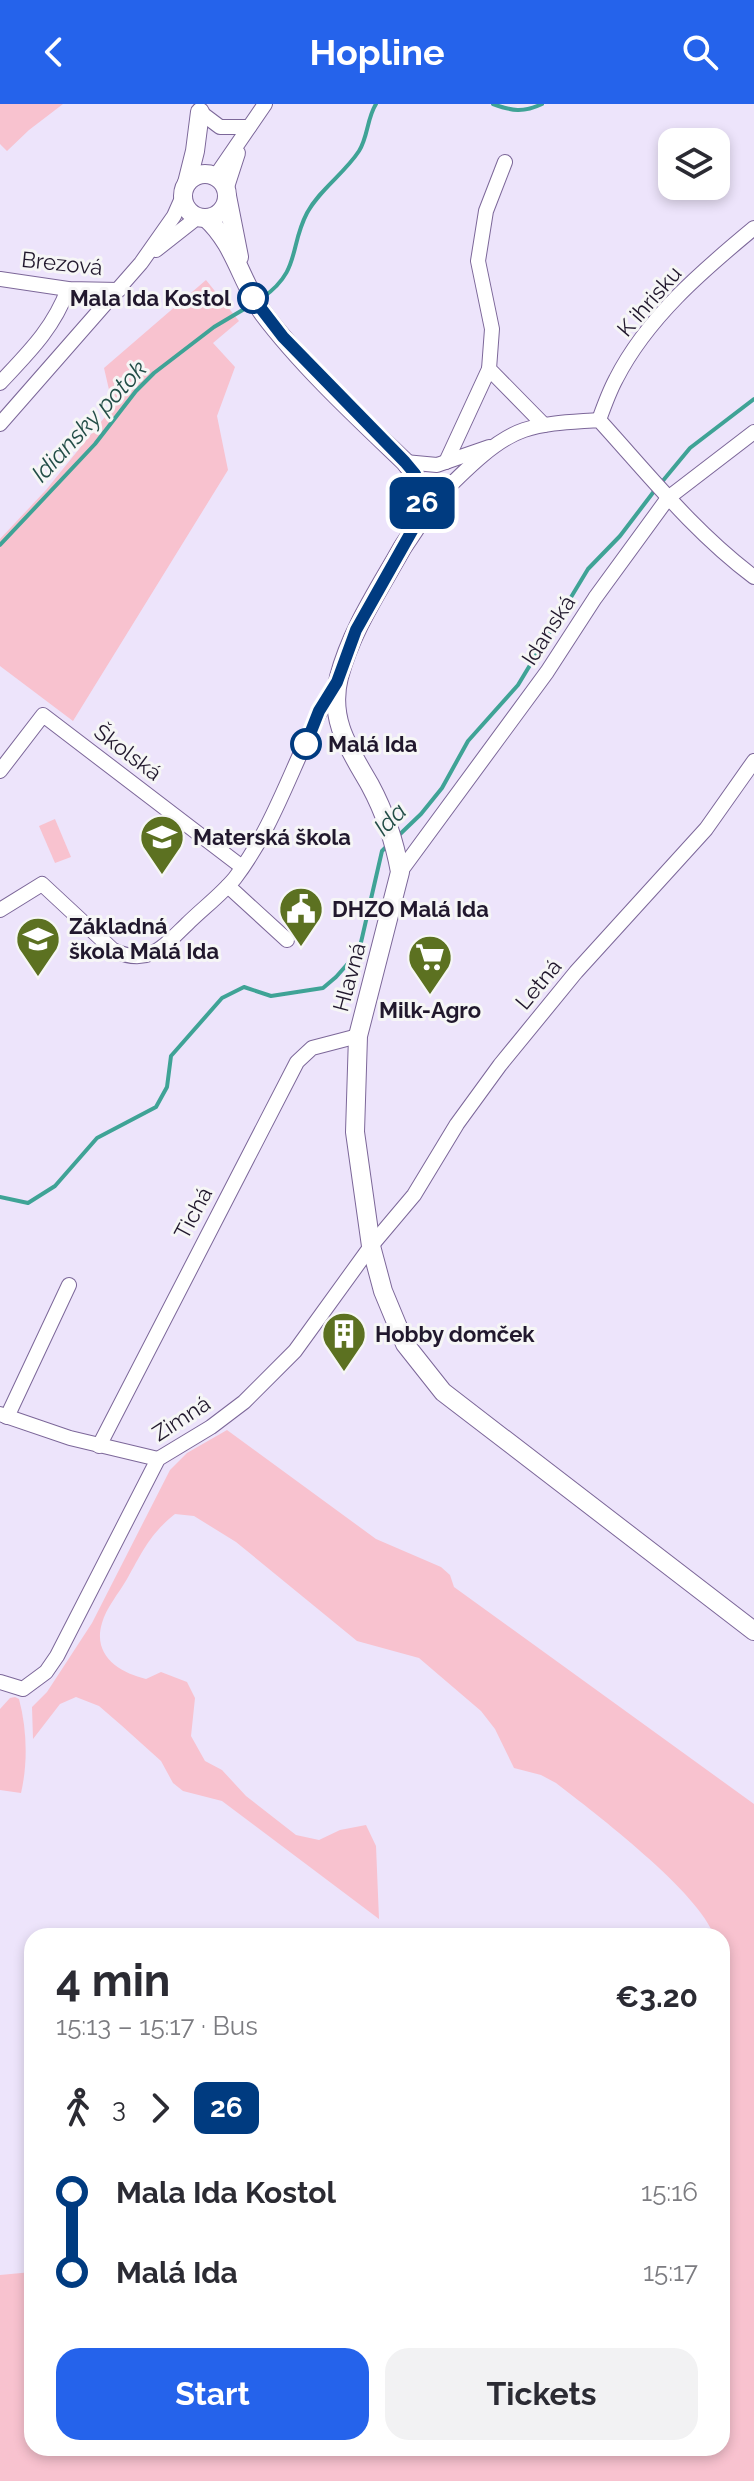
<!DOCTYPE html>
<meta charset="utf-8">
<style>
:root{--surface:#fff;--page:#f2f2f3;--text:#2b2b33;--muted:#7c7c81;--accent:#2563eb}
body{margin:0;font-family:Raleway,sans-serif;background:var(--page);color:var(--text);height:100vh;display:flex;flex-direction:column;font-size:30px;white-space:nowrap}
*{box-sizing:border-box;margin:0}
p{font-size:26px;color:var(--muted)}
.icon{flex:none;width:44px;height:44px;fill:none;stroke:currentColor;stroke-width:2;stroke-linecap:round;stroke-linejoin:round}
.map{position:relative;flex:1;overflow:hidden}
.details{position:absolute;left:24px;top:1824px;width:706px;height:528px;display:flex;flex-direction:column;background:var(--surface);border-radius:24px;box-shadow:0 4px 12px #0003}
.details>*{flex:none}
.badge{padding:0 16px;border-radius:12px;font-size:28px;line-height:52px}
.tools{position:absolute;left:658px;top:24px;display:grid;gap:16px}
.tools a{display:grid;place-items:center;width:72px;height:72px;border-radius:16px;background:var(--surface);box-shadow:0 4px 12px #0003;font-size:40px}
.map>.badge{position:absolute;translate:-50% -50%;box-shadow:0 0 0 4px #fff}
.legs{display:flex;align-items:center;gap:12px;height:88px;padding:0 32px;font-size:26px}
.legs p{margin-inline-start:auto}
.summary{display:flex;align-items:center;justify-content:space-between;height:136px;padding:0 32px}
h1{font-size:44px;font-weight:700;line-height:60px}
.button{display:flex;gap:16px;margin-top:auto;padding:16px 32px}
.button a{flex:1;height:92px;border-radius:24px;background:var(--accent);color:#fff;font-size:32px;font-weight:700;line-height:92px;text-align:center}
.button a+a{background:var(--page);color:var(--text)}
ul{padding:0 32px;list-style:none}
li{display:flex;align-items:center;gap:28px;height:80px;font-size:30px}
li i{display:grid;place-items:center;width:12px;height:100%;margin:0 10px;background:currentColor}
li i::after{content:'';width:20px;height:20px;margin:-10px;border:6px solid;border-radius:50%;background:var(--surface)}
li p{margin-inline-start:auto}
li:first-child i{background:linear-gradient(#0000 50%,currentColor 0)}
li:last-child i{background:linear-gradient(currentColor 50%,#0000 0)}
header{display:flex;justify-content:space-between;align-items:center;height:104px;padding:0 32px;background:var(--accent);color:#fff;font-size:36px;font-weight:700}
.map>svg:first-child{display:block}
.green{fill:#f8c2cf}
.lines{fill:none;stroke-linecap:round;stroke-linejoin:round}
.stream{stroke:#3fa396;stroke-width:4}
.minor-casing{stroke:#7c6799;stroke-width:16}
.major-casing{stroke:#7c6799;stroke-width:20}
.minor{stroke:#fff;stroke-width:14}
.major{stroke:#fff;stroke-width:18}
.line-1-casing{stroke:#fff;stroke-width:18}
.line-1{stroke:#003b80;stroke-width:12}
.stop-1-dot{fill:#fff;stroke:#003b80;stroke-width:4}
.labels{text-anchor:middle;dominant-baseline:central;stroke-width:6;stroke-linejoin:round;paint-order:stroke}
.street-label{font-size:22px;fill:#21182d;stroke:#f6f6f6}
.stop-label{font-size:22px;font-weight:bold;fill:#21182d;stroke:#f6f6f6;text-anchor:end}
.poi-label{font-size:22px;font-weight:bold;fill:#21182d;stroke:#f6f6f6;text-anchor:start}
.water-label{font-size:24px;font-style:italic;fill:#224d47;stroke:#f6f6f6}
</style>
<header><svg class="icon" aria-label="back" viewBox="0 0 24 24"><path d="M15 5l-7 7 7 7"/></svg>Hopline<svg class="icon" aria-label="search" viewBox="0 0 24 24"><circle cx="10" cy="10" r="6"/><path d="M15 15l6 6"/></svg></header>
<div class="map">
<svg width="754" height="2377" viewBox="0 0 754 2377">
<rect width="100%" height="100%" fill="#ede4fb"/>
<g class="green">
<polygon points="0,0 63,0 29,26 7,47 0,40"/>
<polygon points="206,176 239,217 213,239 235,263 217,312 228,366 73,617 0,562 0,435 46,386 113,303 104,264"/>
<polygon points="55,715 71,753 55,759 39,722"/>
<path d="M 227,1326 L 376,1435 L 441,1463 L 450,1471 L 454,1483 L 754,1700 L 754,2377 L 0,2377 L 0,2171 L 32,2168 L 32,2344 L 722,2344 L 722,1832 L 714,1832 C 700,1789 595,1709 556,1679 L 541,1671 L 514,1664 L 495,1625 L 481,1607 L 419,1554 L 357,1537 L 236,1438 L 194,1412 L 175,1410 C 149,1431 143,1447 127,1475 C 119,1489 106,1504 102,1519 C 92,1552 120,1569 146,1575 L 161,1568 L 187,1578 L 195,1594 L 191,1632 L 205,1657 L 222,1666 L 246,1692 L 296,1731 L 319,1736 L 340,1726 L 366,1721 L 376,1742 L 379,1815 L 222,1697 L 183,1687 L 173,1679 L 161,1657 L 121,1621 L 99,1602 L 76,1593 L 60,1600 L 33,1635 L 32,1603 L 47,1588 L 92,1519 L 170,1366 L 187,1349 Z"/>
<path d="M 15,1593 L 19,1595 C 27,1625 28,1659 21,1689 L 0,1686 L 0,1605 L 10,1594 Z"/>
</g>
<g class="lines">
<g class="stream">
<path d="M 493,0 C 512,7 523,9 542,0"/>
<path d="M 262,194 C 301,167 289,143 307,109 C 320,85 344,70 359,47 C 368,33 367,14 376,0"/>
<polyline points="661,379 690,344 754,295"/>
<polyline points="0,441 95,340 136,287 154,269 214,223 251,201"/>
<polyline points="397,733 421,710 442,684 468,637 518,581 588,465 620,432 655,386"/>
<polyline points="0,1093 28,1099 55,1082 97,1034 156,1003 167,983 171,952 222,894 244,883 271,892 323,884 336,873 359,847 382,747 387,742"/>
</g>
<g class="minor-casing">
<g id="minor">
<polyline points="200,8 220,23 249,23"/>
<polyline points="505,58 486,107 478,157 492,225 489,265 544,321"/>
<polyline points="215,73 265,0"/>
<polyline points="226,86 238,49"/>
<polyline points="156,146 198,113"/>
<polyline points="0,175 68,185 119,186"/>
<path d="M 0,279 C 29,248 53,225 68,185"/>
<path d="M 599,316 C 604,302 609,288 616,275 C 647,214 702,167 754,124"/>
<polyline points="0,320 141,159 174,112 182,94"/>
<polyline points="405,358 437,361 489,343"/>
<polyline points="446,358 489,265"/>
<path d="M 422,409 C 451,382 488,338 524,326 C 548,318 574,318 599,316 C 649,371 694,428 754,473"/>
<polyline points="0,667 43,611 242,763"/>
<polyline points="400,768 547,568 595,494 668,394 754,328"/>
<polyline points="228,782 287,836"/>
<path d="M 0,806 L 42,780 L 113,846 C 148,863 163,843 186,821 C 202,805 221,791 235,774 C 280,715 298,640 337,578"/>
<polyline points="0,1310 70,1334 158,1355"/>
<polyline points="7,1313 69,1181"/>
<polyline points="99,1342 297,958 312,944 358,932"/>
<polyline points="0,1578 23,1585 46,1568 57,1552 158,1355 211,1323 244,1298 295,1247 371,1142 414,1091 457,1020 500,961 576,868 706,725 754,657"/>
</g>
</g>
<g class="major-casing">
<g id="major">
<circle cx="205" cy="92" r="22"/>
<polyline points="187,79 195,47 200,8"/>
<polyline points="227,92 239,153"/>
<path d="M 206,114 C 235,140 241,178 263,209 C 302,261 358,313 405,358 C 416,371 426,391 422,409 C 420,421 407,435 401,446 C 378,487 351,527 339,573 C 328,616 350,646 370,681 C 384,707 395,740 400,768 L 358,932 L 355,1028 L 371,1142 L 383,1187 L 405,1240 L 443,1288 L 754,1527"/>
</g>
</g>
<use href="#minor" class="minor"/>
<use href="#major" class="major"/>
</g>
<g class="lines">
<g class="line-1-casing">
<polyline id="line-1" points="253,194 283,233 405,358 415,370 420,385 422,409 356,526 337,578 319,607 306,640"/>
</g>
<use href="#line-1" class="line-1"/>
</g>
<defs>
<g id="school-pin" transform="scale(2.3)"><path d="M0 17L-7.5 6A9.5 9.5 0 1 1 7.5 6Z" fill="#5c7121" stroke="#f6f6f6"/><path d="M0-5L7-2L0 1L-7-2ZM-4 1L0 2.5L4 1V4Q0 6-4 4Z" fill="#fff"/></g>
<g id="civic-pin" transform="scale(2.3)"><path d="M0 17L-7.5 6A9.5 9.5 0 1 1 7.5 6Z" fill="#5c7121" stroke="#f6f6f6"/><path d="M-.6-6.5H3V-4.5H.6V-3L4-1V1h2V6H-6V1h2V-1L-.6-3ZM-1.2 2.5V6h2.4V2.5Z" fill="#fff"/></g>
<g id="supermarket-pin" transform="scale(2.3)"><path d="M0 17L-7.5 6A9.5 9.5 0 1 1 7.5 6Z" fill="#5c7121" stroke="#f6f6f6"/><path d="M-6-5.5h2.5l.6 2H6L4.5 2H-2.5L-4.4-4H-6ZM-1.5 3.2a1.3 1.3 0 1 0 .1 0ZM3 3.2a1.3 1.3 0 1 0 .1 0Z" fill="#fff"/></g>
<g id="building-pin" transform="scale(2.3)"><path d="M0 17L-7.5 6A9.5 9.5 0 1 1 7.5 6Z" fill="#5c7121" stroke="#f6f6f6"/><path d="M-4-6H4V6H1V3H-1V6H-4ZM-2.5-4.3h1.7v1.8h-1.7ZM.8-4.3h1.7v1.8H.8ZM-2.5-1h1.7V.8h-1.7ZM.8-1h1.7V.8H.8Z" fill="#fff"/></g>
</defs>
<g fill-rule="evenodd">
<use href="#school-pin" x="162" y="733"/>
<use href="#civic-pin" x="301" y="805"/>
<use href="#school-pin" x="38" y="835"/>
<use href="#supermarket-pin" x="430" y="853"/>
<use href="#building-pin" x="344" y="1230"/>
</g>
<g class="stop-1-dot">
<circle cx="253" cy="194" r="14"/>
<circle cx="306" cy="640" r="14"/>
</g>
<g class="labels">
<g class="street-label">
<text transform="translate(62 159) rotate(6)">Brezová</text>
<text transform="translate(649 197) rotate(-49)">K ihrisku</text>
<text transform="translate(548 526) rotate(-57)">Idanská</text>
<text transform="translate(128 648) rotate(37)">Školská</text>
<text transform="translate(349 873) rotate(-75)">Hlavná</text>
<text transform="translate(538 880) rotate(-50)">Letná</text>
<text transform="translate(193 1109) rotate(-62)">Tichá</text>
<text transform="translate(181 1314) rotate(-33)">Zimná</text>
</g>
<g class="stop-label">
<text x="231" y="194">Mala Ida Kostol</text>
<text x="328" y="640" text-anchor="start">Malá Ida</text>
</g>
<g class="poi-label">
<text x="193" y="733">Materská škola</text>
<text x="332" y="805">DHZO Malá Ida</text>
<text x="69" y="822">Základná<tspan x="69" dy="25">škola Malá Ida</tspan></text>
<text x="430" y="906" text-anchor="middle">Milk-Agro</text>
<text x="375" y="1230">Hobby domček</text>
</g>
<g class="water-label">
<text transform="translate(89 317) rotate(-47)">Idiansky potok</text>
<text transform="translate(390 715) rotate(-45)">Ida</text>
</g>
</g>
</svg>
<div class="tools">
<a><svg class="icon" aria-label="layers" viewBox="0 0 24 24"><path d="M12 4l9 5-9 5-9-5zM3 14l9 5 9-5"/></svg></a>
</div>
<b class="badge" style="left:422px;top:399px;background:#003b80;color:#fff">26</b>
<section class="details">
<div class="summary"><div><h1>4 min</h1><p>15:13 – 15:17 · Bus</p></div><b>€3.20</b></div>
<div class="legs"><svg class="icon" aria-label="walk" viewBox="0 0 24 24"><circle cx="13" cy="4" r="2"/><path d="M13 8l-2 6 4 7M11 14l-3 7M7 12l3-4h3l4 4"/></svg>3<svg class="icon" aria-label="forward" viewBox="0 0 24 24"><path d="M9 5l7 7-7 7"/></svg><b class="badge" style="background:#003b80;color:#fff">26</b></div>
<ul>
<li><i style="color:#003b80"></i><b>Mala Ida Kostol</b><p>15:16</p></li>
<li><i style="color:#003b80"></i><b>Malá Ida</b><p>15:17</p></li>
</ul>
<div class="button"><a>Start</a><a>Tickets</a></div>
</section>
</div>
